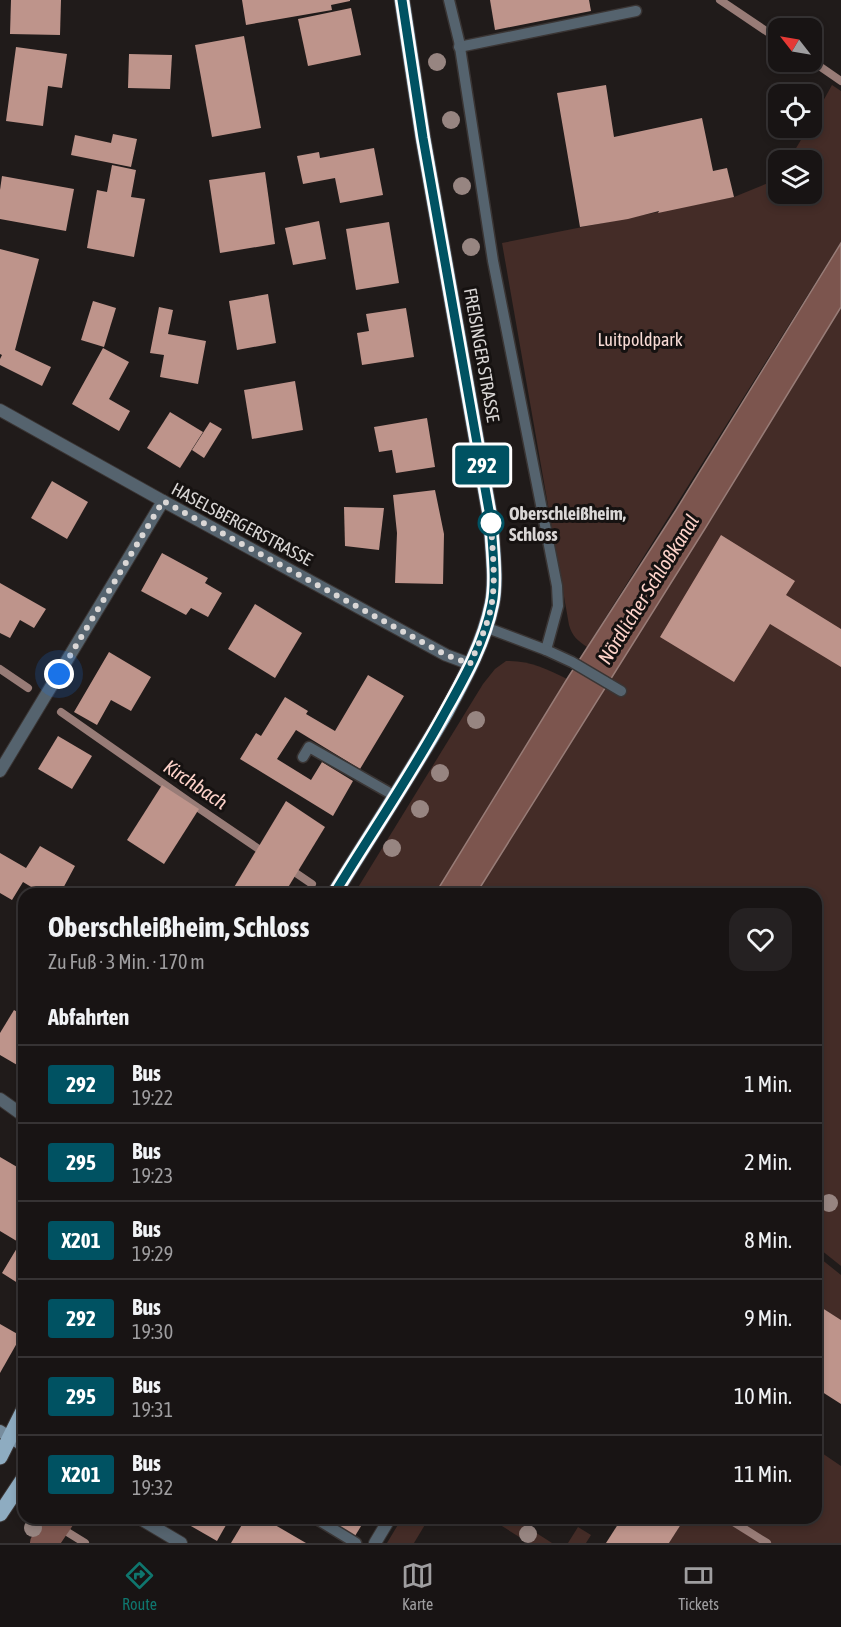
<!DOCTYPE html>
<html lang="de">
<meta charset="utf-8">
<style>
:root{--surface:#181414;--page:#252122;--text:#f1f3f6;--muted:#9f9ea0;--line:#363334;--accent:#0f766e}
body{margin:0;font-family:"Asap Condensed",sans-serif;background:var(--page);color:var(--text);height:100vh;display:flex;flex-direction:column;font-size:22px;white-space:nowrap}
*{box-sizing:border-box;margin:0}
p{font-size:20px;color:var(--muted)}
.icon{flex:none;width:33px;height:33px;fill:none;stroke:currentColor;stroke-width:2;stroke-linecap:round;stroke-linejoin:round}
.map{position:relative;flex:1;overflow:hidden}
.details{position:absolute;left:18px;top:888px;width:804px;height:636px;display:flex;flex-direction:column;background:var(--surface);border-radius:18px;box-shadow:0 3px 9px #0003,0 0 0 2px var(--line)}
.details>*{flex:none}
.badge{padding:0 12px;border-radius:4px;font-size:21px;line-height:39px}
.needle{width:39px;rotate:301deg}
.fabs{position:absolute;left:768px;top:18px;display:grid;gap:12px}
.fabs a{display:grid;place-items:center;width:54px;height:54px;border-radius:12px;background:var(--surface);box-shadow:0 3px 9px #0003,0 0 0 2px var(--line);font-size:30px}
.you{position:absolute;width:30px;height:30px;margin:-15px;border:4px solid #fff;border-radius:50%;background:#1a73e8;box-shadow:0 0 0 9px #1a73e833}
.map>.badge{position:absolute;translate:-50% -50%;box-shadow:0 0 0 3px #fff}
h2{padding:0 30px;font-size:22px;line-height:54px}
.round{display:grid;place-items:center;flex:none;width:63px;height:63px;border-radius:18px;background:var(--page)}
.summary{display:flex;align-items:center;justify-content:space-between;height:102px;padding:0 30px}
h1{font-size:28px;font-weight:700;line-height:45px}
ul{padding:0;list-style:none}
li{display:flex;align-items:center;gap:18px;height:78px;padding:0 30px;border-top:2px solid var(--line)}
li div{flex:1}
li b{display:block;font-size:22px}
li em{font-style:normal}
li .badge{min-width:66px;font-weight:700;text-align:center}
.menu{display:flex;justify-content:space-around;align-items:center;height:84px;border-top:2px solid var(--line);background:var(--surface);font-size:16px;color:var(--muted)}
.menu a{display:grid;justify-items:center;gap:3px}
.menu .selected{color:var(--accent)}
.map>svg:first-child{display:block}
.green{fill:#442c27}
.water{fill:#7c554e;stroke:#987c77;stroke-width:1.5}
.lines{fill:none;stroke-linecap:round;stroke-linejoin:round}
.stream{stroke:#987c77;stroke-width:8}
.canal{stroke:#7c554e;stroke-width:28}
.building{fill:#be948b}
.lane-casing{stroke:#3a3534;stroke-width:13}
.street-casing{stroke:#3a3534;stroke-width:14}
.secondary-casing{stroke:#3a3534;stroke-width:14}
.primary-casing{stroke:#3a3534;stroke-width:17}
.lane{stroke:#55636e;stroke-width:10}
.street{stroke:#55636e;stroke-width:12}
.secondary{stroke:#768c9d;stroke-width:12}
.primary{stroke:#8eacc1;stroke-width:15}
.tree{fill:#978581}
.line-casing{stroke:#fff;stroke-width:14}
.line{stroke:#005262;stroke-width:9}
.walk{stroke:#dad7d6;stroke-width:6;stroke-dasharray:0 10.8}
.stop-dot{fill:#fff;stroke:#005262;stroke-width:3}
.labels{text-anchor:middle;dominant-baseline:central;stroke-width:6;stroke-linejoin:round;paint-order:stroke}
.park-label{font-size:18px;fill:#f8dbd5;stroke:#161211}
.street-label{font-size:18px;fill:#dad7d6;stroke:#161211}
.stop-label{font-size:18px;font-weight:bold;fill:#dad7d6;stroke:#161211;text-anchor:start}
.water-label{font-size:20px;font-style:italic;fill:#fed3ca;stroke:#161211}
</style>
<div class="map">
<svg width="841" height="1543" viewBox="0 0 841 1543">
<rect width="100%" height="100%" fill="#201b1a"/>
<g class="green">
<path d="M 832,85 L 841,91 L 841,242 L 587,647 C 578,641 572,636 569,625 L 502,243 L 734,197 L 778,179 L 778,194 L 812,194 L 812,160 L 789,160 L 808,128 L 812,128 L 812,121 Z"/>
<polygon points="841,307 841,1266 816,1246 816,894 476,894 706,527"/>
<path d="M 506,661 C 529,660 547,669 567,679 L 435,894 L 354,894 L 483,684 L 495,669 Z"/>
<polygon points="816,1255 841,1275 841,1320 816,1304"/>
<polygon points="816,1449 841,1466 841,1543 669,1543 685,1518 816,1518"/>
<polygon points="402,1518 429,1518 414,1543 387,1543"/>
<polygon points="489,1518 513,1518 552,1543 529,1543"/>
<polygon points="578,1527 591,1535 586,1543 568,1543"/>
</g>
<polygon class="water" points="841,243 841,307 706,527 476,894 435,894 567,679 676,510"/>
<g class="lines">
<g class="stream">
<polyline points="720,0 778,39"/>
<polyline points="812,61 841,81"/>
<polyline points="0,669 28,688"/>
<polyline points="61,712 194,805 266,854"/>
<polyline points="287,867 312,884"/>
<polyline points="727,1518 767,1543"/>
<polyline points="56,1525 85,1543"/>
</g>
<polyline class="canal" points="44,1543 61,1518"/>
</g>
<g class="building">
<polygon points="11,0 61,0 60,35 10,34"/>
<polygon points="242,0 350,0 350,1 331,5 332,10 246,25"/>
<polygon points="490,0 589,0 591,11 495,30"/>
<polygon points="351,8 361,55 308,66 298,19"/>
<polygon points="244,36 261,128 212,137 195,45"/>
<polygon points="16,47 67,54 62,88 48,86 43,126 6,121"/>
<polygon points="129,54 172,55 170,89 128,88"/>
<polygon points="606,85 614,137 702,118 713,171 727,168 734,197 658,213 659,211 628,219 580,227 557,93"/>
<polygon points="113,134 137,139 131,167 71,155 75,135 111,143"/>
<polygon points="374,148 383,195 340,203 335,178 303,184 297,156 319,152 320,158"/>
<polygon points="112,165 136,170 131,197 145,199 134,257 87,248 97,190 107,192"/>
<polygon points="265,172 275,244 220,253 209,180"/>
<polygon points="2,176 74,189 66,231 0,219 0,190"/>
<polygon points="319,221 326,259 293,265 285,228"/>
<polygon points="389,222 399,283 356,290 346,229"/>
<polygon points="0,249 39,259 15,350 51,367 42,386 0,365 0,359 2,355 0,354"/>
<polygon points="268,294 276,343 237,350 229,301"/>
<polygon points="93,301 116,308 104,347 81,340"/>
<polygon points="159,307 173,310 168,334 206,341 198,384 160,377 164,355 150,353"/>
<polygon points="406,308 414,357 362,365 357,333 369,331 366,314"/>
<polygon points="103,348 129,362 109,399 130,411 119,431 72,404"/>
<polygon points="295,381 303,430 252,439 244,390"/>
<polygon points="170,412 203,432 180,468 147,448"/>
<polygon points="427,418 435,467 396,473 392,450 379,452 374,427"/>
<polygon points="210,422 222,429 204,458 192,450"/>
<polygon points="52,481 88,502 67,539 31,518"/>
<polygon points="435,490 444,534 443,584 395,583 397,533 393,495"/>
<polygon points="344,507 384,508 379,550 345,546"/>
<polygon points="721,535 795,581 786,595 841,629 841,667 770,624 734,682 660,637"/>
<polygon points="162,553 208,578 205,583 222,593 208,617 191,608 186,615 141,591"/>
<polygon points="0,583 46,609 34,628 20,620 10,638 0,633"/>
<polygon points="255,604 302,633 275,678 228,649"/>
<polygon points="109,652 151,677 131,711 111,700 97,725 74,712"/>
<polygon points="368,675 404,696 360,769 296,730 277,759 311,780 322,762 353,781 333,816 240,759 256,733 261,736 285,697 308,711 306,714 335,731"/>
<polygon points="58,736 92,756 72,789 38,769"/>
<polygon points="162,785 199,809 164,864 127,840"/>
<polygon points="286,801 325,827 284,894 230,894"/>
<polygon points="40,846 75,866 60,894 43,894 23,882 12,900 0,893 0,853 26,868"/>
<polygon points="14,1010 24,1016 24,1069 0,1055 0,1033"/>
<polygon points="0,1157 24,1171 24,1287 2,1273 20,1243 0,1231"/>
<polygon points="816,1304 841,1320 841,1404 816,1388"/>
<polygon points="0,1324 21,1336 0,1373"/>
<polygon points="177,1518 230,1518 217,1541"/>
<polygon points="246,1518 263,1518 306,1543 231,1543"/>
<polygon points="324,1518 366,1518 355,1536"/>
<polygon points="622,1518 685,1518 669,1543 606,1543"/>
</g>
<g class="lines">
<g class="lane-casing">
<g id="lane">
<polyline points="449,0 459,41 493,261 557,586 558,606 546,650"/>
<polyline points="459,47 636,11"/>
<polyline points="485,627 546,650 572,662 621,691"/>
<polyline points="303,757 309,747 395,796"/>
<polyline points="315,1518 356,1543"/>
</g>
</g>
<g class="street-casing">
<g id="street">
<polyline points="0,410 163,501 446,655 470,664"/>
<polyline points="0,771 163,501"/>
<polyline points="0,1099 24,1116"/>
<polyline points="139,1518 181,1543"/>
<polyline points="375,1543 390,1518"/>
</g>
</g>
<g class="secondary-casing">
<polyline id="secondary" points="0,1431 24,1446"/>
</g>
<g class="primary-casing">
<g id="primary">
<path d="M 334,894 C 371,834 410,775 445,714 C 464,679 484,643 492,604 C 497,579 492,547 491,522 L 423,138 L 402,0"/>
<polyline points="0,1457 24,1409"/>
<polyline points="0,1514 24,1478"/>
</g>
</g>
<use href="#lane" class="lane"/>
<use href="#street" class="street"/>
<use href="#secondary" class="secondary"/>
<use href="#primary" class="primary"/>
</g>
<g class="tree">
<circle cx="437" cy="62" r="9"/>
<circle cx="451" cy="120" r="9"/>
<circle cx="462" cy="186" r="9"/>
<circle cx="471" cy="247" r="9"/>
<circle cx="476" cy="720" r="9"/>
<circle cx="440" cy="773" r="9"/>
<circle cx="420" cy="809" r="9"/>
<circle cx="392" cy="848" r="9"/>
<circle cx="829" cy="1203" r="9"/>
<circle cx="33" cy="1528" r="9"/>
<circle cx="528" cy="1534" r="9"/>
</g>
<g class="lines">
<g class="line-casing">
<path id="line" d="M 334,894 C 370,835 409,778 442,718 C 462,682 484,645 492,604 C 497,580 492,546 491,522 L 423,138 L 402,0"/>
</g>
<use href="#line" class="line"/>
<path class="walk" d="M 59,674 L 163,501 L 446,655 L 470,664 C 478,645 489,623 492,602 C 496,576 492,548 491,522 L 491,523"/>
</g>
<circle class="stop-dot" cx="491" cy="523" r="12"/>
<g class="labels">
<g class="park-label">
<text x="640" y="339">Luitpoldpark</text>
</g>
<g class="street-label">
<text transform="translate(482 355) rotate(80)">FREISINGER STRASSE</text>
<text transform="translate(242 524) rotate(28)">HASELSBERGERSTRASSE</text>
</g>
<g class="stop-label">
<text x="509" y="513">Oberschleißheim,<tspan x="509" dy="21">Schloss</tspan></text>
</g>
<g class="water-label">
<text transform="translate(648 589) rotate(-58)">Nördlicher Schloßkanal</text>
<text transform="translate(196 784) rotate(34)">Kirchbach</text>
</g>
</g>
</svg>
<div class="fabs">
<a><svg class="needle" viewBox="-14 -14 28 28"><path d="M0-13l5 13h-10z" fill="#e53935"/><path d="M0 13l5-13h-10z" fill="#9f9ea0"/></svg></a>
<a><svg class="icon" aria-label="locate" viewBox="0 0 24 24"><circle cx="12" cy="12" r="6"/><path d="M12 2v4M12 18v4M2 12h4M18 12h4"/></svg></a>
<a><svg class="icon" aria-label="layers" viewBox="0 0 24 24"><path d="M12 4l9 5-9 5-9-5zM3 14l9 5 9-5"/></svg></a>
</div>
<div class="you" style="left:59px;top:674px"></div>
<b class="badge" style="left:482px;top:465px;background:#005262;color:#fff">292</b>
<section class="details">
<div class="summary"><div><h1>Oberschleißheim, Schloss</h1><p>Zu Fuß · 3 Min. · 170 m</p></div><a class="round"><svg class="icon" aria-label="heart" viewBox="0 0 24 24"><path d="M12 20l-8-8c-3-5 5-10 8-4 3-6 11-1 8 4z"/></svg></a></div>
<h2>Abfahrten</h2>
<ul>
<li><span class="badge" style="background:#005262;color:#fff">292</span><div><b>Bus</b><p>19:22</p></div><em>1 Min.</em></li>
<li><span class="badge" style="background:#005262;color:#fff">295</span><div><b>Bus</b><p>19:23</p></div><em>2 Min.</em></li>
<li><span class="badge" style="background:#005262;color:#fff">X201</span><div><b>Bus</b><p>19:29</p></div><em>8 Min.</em></li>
<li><span class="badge" style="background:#005262;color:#fff">292</span><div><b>Bus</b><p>19:30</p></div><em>9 Min.</em></li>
<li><span class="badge" style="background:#005262;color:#fff">295</span><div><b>Bus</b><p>19:31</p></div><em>10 Min.</em></li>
<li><span class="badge" style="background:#005262;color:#fff">X201</span><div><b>Bus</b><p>19:32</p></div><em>11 Min.</em></li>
</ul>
</section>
</div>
<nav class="menu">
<a class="selected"><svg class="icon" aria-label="directions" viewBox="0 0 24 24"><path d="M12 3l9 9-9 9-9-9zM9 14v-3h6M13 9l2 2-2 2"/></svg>Route</a>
<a><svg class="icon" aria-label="map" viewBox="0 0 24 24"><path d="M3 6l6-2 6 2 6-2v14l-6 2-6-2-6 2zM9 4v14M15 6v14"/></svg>Karte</a>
<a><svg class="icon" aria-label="tickets" viewBox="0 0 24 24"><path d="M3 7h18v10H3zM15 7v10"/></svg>Tickets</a>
</nav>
